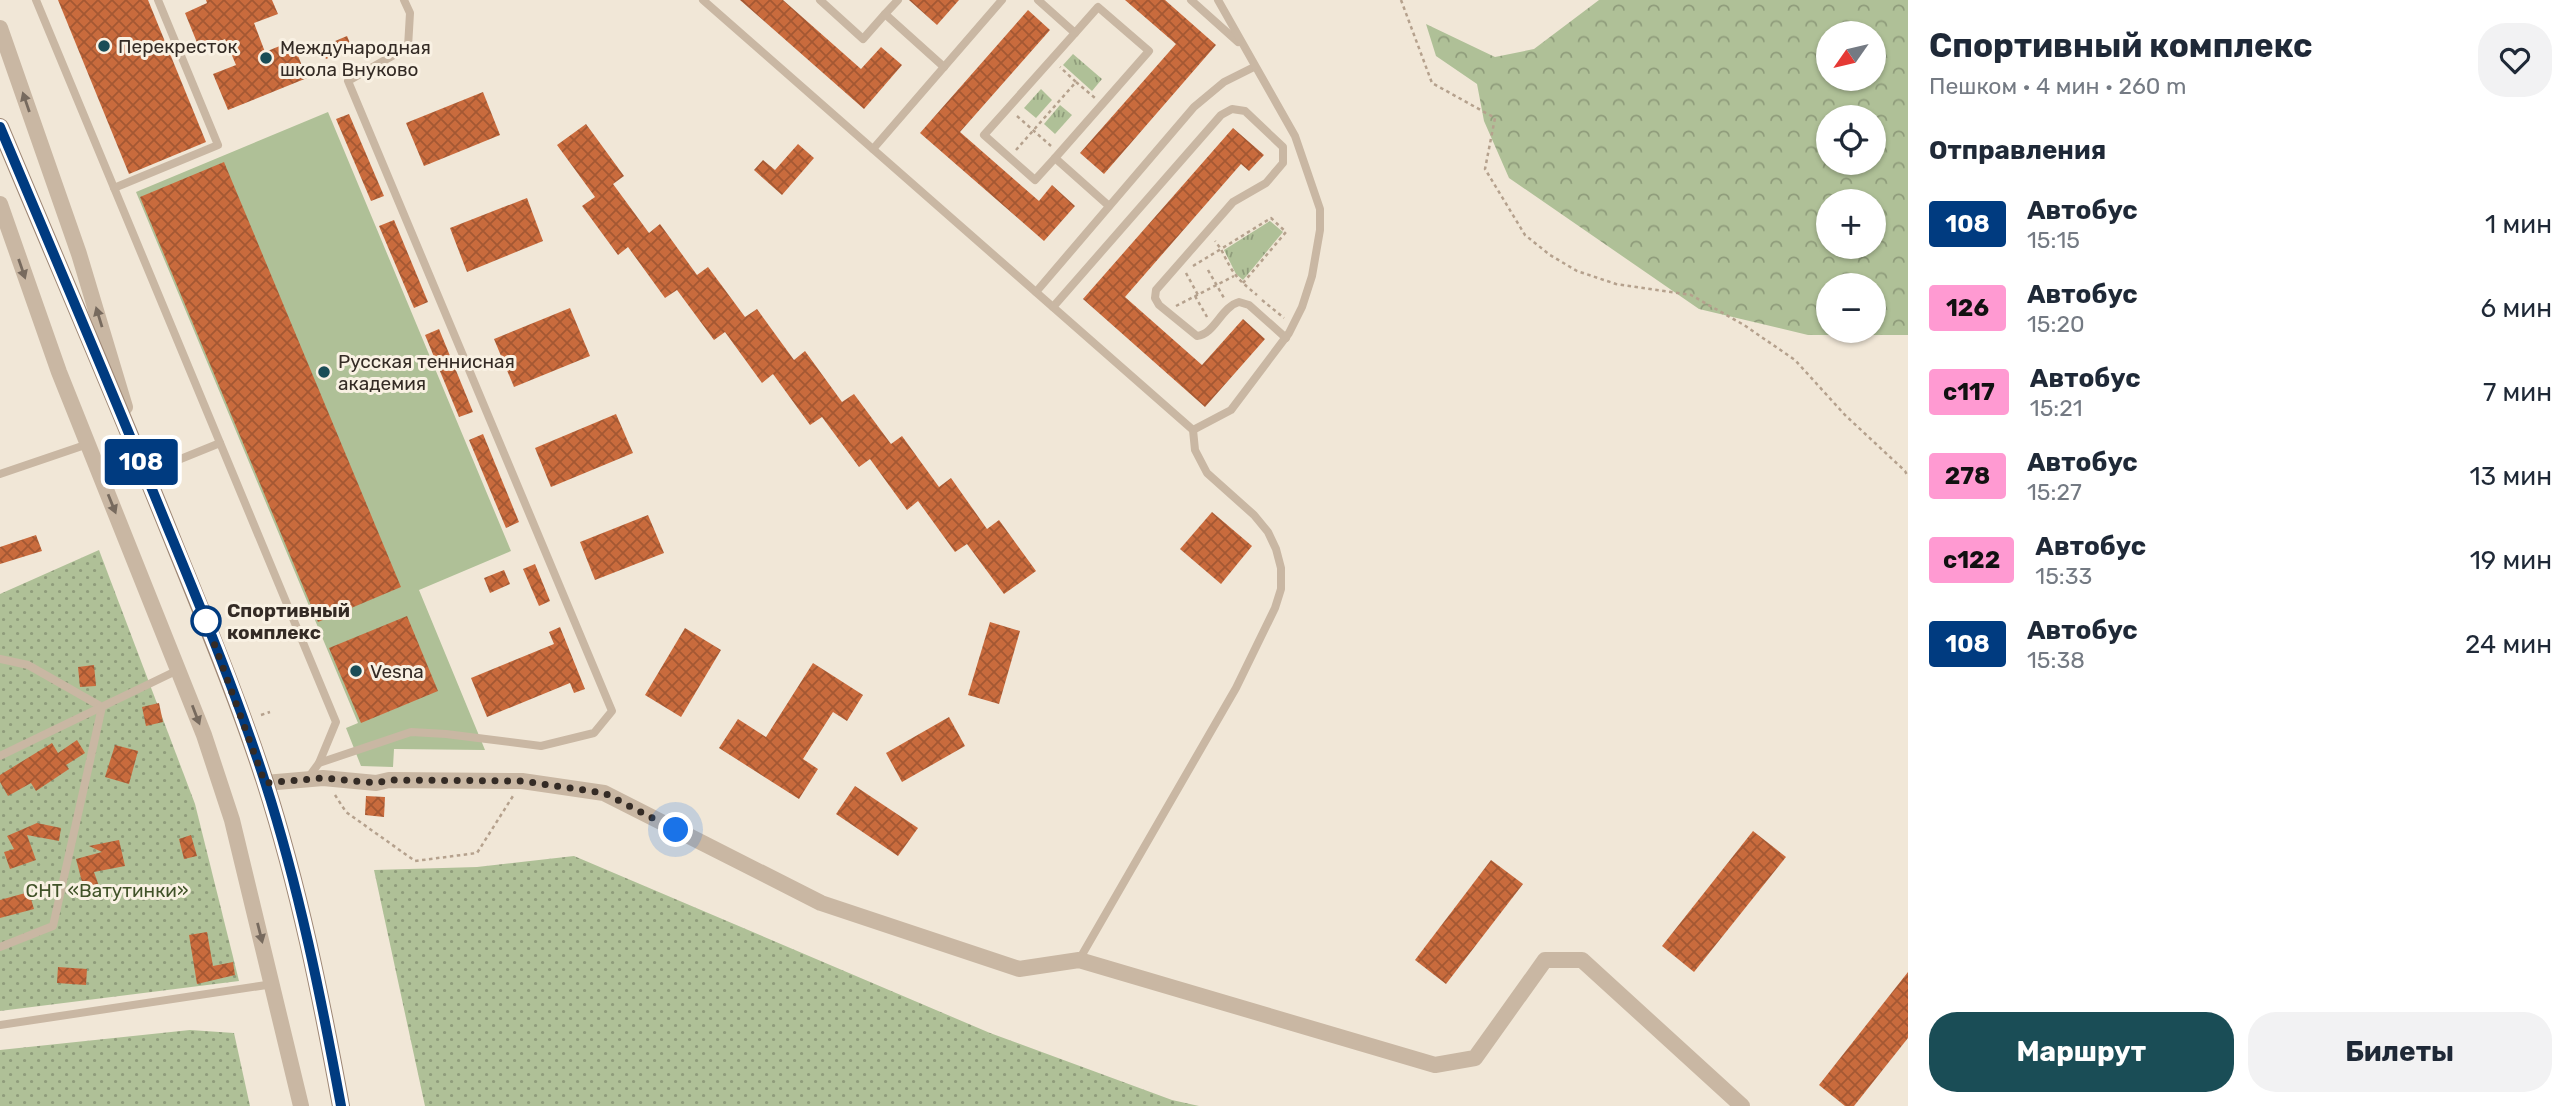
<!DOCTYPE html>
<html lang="ru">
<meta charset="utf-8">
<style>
:root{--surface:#fff;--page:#f2f2f3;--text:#1f2937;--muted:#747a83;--accent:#1a4d56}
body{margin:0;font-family:Rubik,sans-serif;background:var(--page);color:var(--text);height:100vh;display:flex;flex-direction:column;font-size:26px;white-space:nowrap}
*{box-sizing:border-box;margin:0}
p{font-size:23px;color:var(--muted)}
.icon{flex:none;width:38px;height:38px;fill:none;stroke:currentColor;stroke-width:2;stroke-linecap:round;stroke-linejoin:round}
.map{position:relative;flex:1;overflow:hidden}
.sheet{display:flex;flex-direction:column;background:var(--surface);width:665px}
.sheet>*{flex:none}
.badge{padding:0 14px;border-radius:5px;font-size:24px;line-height:46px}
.needle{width:46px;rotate:236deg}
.buttons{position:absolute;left:1816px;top:21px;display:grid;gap:14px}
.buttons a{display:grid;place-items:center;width:70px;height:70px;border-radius:50%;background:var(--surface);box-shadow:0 2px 5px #0004;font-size:35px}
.you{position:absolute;width:35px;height:35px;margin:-18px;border:5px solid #fff;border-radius:50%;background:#1a73e8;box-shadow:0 0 0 10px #1a73e833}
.map>.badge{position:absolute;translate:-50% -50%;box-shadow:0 0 0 4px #fff}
h2{padding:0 21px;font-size:26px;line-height:63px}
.round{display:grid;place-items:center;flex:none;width:74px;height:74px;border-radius:28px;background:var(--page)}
.overview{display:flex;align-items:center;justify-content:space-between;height:119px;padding:0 21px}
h1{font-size:33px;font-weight:700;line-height:52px}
.primary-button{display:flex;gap:14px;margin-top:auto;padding:14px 21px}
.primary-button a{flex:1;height:80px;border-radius:28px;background:var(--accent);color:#fff;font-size:28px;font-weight:700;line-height:80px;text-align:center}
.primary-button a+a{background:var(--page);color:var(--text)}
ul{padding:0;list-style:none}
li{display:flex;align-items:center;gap:21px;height:84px;padding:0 21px}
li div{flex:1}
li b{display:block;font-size:26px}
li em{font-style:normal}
li .badge{min-width:77px;font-weight:700;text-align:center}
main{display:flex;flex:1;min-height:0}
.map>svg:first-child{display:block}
.grass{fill:url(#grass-dots)}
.forest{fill:url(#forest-crowns);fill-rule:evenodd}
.park{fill:url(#park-tufts)}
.pitch{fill:#afc097}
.building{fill:url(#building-cross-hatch)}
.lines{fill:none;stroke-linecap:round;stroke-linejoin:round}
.path{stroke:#b5a18d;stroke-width:2.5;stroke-dasharray:3.5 3.5;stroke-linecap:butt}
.lane{stroke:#c9b7a3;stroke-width:8}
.street{stroke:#c9b7a3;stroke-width:16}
.secondary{stroke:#9d8674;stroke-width:18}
.oneway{fill:#776a5e}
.line-casing{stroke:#fff;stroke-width:16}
.line{stroke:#003b80;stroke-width:10}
.walk{stroke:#342b25;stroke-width:7;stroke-dasharray:0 12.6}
.poi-dot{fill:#1a4d56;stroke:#f9f1e3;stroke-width:2.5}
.stop-dot{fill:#fff;stroke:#003b80;stroke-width:3.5}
.labels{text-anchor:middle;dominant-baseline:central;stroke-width:6;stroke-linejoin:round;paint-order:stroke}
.poi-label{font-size:19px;fill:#342b25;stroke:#f9f1e3;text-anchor:start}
.stop-label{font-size:19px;font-weight:bold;fill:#342b25;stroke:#f9f1e3;text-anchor:start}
.park-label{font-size:19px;fill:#405228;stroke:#f9f1e3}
</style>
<main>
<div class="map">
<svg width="1908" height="1106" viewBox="0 0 1908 1106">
<defs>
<pattern id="grass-dots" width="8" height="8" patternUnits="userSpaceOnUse" patternTransform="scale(1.75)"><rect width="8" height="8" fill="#afc097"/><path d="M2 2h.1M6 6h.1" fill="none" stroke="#8f9c7b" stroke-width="1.8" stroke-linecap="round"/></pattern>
<pattern id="forest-crowns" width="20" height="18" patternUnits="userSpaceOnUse" patternTransform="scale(1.75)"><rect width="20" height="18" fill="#afc097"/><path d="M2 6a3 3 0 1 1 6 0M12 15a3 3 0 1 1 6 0" fill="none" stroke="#8f9c7b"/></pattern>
<pattern id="park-tufts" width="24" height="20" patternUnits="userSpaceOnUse" patternTransform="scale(1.75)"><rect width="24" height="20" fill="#afc097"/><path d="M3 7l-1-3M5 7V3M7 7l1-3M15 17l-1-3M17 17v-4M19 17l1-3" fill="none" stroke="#8f9c7b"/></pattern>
<pattern id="building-cross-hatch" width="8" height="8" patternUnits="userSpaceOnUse" patternTransform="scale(1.75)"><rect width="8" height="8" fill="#c96b3d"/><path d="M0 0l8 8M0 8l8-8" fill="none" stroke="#a45833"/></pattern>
</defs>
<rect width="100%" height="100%" fill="#f1e7d7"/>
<g class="grass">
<polygon points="99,550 195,804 239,981 0,1011 0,594"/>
<polygon points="574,856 990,1033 1172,1100 1199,1106 425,1106 374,870 477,867"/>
<polygon points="190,1030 234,1033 250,1106 0,1106 0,1050"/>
</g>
<path class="forest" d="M 1599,0 L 1908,0 L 1908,335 L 1808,335 L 1699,309 L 1509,178 L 1484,121 L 1477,84 L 1436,56 L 1426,24 L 1495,57 L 1534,49 ZM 1829,33 L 1874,33 L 1874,79 L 1829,79 ZM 1829,117 L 1874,117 L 1874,163 L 1829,163 ZM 1829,201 L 1874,201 L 1874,247 L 1829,247 ZM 1829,285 L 1874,285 L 1874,331 L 1829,331 Z"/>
<g class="park">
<polygon points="1073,54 1102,79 1092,91 1063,65"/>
<polygon points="1041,89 1052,100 1036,118 1024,108"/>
<polygon points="1060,105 1072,115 1055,134 1044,124"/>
<polygon points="1270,221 1283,232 1243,280 1236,274 1224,250"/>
</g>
<polygon class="pitch" points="328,112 511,551 419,590 485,750 394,749 393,767 361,766 346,728 358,723 136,192"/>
<g class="building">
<polygon points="58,0 148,0 206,142 129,174"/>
<polygon points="206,0 272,0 278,14 254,23 265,52 292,41 307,78 228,110 213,74 236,65 225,39 200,50 185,13 207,3"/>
<polygon points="740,0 783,0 861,69 881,47 902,65 864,109"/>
<polygon points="909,0 959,0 937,25"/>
<polygon points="1125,0 1165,0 1216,45 1104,174 1080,153 1176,44"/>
<polygon points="1028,10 1050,30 960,132 1039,201 1052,185 1075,206 1044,241 920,133"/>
<polygon points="347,36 352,48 326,59 321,47"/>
<polygon points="483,92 500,135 424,166 406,123"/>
<polygon points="349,114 384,196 371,201 336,119"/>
<polygon points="586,124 624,176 613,184 649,233 660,224 697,275 708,267 745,317 757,309 794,360 805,351 842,402 854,394 891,444 902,436 939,487 951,478 987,529 999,520 1036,571 1004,594 967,544 955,552 918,501 907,510 870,459 859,467 822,417 810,425 773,374 762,383 725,332 714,340 677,290 665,298 628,247 618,255 582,206 595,197 557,145"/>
<polygon points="1233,128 1264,155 1249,171 1241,164 1125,297 1202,365 1243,319 1265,339 1205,407 1083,299"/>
<polygon points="798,144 814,158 782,195 754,170 763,160 775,170"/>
<polygon points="224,162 401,587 318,622 140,197"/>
<polygon points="527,198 543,241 467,272 450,228"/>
<polygon points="394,220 428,302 414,308 379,226"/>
<polygon points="570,308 590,356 514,387 494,339"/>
<polygon points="439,329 473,412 459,417 425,335"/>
<polygon points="616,414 633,453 551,487 535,448"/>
<polygon points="483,434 519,522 506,528 469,440"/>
<polygon points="1212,512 1252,546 1221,584 1180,549"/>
<polygon points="648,515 664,553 595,580 580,542"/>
<polygon points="36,535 42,551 0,564 0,547"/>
<polygon points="535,564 550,601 539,606 523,569"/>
<polygon points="504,570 510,584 490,593 484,578"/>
<polygon points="407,616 438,691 361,723 329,648"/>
<polygon points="990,622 1020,631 999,704 968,695"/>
<polygon points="560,627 585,689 574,693 570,683 487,717 471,678 554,644 549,632"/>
<polygon points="685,628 721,650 681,717 645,695"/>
<polygon points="813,663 863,695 847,721 833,712 803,759 818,769 799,799 719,748 738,719 766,737"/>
<polygon points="94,665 96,686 80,687 78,667"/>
<polygon points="159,703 163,722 146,726 142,707"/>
<polygon points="949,717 965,746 902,782 886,753"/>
<polygon points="77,740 85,753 66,765 69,769 36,791 31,783 8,796 0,782 0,775 52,743 58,753"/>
<polygon points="115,745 138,751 129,784 105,777"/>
<polygon points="855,786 918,828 898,856 836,814"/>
<polygon points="366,796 385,797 384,817 365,815"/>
<polygon points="37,823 61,828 59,841 27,835 36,860 10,869 4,852 14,849 7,836"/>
<polygon points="1753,831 1786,857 1694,972 1662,946"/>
<polygon points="191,835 197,856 184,859 179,839"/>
<polygon points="119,840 125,866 94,872 101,892 86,897 76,859 102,852 89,846"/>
<polygon points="1491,860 1523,884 1446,984 1415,960"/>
<polygon points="29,892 34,909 0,918 0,900"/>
<polygon points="207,932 213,966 233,962 235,975 197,984 189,935"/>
<polygon points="58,967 87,969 86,985 57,983"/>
<polygon points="1908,972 1908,1038 1854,1106 1845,1106 1819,1085"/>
</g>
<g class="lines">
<g class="path">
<polyline points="1401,0 1432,83 1495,118 1485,169 1525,235 1550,255 1577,271 1616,284 1691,295 1744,325 1795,360 1845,415 1905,471 1908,477"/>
<polyline points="1076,82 1095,98"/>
<polyline points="1017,116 1051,146"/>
<polyline points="1016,150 1076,82 1060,67"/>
<polyline points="1193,266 1221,249 1215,241"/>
<polyline points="1208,270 1224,298"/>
<polyline points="1186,273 1198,295"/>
<path d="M 1243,283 L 1286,232 L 1271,218 L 1221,249 C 1233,274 1236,278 1257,295"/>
<polyline points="1195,296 1207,317"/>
<polyline points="1262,300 1284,318"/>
<polyline points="1176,306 1234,276"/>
<polyline points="261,715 270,712"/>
<polyline points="335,795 346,812 415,861 477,853 513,796"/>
</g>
<g class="lane">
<polyline points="36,0 336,722 319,763"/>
<polyline points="703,0 1193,430 1195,450 1207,473 1254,515 1268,532 1276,549 1281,568 1281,589 1275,608 1236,688 1079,960"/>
<polyline points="820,0 863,39 885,14"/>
<polyline points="898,0 885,14 944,67"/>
<polyline points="1038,0 1075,33 1098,7 1149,51 1055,158 1109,206"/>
<polyline points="1191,0 1238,42"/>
<polyline points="873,149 1002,0"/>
<polyline points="1055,158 1035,180 984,135 1075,33"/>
<polyline points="114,188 218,145 158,0"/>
<polyline points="1036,292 1194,107 1224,82 1254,67"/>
<path d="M 1053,307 L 1221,115 L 1232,109 L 1245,111 L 1283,147 L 1283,163 L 1266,183 L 1233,202 L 1156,290 L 1155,298 L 1159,305 L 1197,336 C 1215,334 1221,307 1239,302 L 1249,305 L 1286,338"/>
<polyline points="1193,430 1231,410 1289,333 1302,307 1312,276 1320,230 1320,209 1295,136 1218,0"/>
<polyline points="146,473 220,443"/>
<polyline points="0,474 88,444"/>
<polyline points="0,659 28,665 102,707 53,926 0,947"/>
<polyline points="0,756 178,670"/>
<polyline points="308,778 319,763 411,732 446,734 541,746 594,733 612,711 348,81 408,47 410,13 404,0"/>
<polyline points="0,1025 273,984"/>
</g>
<g class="street">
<polyline points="0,28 79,254 125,407"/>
<polyline points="0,204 59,372 204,735 232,820 301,1106"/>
<polyline points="265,783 323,778 376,783 389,780 522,781 604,793 821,903 1019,969 1079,960 1435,1065 1475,1058 1545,960 1582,960 1742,1106"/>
</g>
<path class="secondary" d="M 0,127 C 57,263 116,399 171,536 C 204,618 238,699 265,782 C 299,888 321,997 341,1106"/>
</g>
<defs><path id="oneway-solid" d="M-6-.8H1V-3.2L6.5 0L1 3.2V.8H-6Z" transform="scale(1.75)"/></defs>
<g class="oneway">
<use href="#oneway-solid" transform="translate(26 102) rotate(-109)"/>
<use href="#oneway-solid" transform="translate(22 269) rotate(71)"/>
<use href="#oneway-solid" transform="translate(99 317) rotate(-107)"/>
<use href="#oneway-solid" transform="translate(112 504) rotate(68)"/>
<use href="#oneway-solid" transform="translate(196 715) rotate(69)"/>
<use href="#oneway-solid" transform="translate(260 933) rotate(76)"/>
</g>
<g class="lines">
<g class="line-casing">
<path id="line" d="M 0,127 C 56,260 113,393 167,526 C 202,611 237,695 265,782 C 299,888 321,997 341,1106"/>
</g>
<use href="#line" class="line"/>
<polyline class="walk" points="206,621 265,783 323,778 376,783 389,780 522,781 604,793 676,830"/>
</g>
<g class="poi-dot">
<circle cx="104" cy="46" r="7"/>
<circle cx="266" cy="58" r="7"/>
<circle cx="324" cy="372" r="7"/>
<circle cx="356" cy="671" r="7"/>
</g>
<circle class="stop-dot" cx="206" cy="621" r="14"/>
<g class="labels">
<g class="poi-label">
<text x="118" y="46">Перекресток</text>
<text x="280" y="47">Международная<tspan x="280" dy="22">школа Внуково</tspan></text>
<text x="338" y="361">Русская теннисная<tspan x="338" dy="22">академия</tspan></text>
<text x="370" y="671">Vesna</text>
</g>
<g class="stop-label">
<text x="227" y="610">Спортивный<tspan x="227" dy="22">комплекс</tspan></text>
</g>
<g class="park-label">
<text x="107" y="890">СНТ «Ватутинки»</text>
</g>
</g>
</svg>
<div class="buttons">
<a><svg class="needle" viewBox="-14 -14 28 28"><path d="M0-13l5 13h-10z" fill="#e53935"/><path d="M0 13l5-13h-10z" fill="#747a83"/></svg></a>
<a><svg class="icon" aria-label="locate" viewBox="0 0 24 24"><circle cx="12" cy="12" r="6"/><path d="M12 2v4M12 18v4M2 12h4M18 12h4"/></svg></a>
<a>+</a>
<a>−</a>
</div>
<div class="you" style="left:676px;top:830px"></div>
<b class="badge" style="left:141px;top:462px;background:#003b80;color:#fff">108</b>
</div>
<section class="sheet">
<div class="overview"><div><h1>Спортивный комплекс</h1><p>Пешком · 4 мин · 260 m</p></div><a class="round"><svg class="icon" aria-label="heart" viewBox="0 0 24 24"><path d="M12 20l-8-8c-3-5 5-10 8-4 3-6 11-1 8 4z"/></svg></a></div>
<h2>Отправления</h2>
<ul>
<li><span class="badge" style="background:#003b80;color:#fff">108</span><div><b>Автобус</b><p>15:15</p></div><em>1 мин</em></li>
<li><span class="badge" style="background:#ff9ad2;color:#111">126</span><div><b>Автобус</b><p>15:20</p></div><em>6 мин</em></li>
<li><span class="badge" style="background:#ff9ad2;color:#111">с117</span><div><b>Автобус</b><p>15:21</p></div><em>7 мин</em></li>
<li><span class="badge" style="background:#ff9ad2;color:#111">278</span><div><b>Автобус</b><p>15:27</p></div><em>13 мин</em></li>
<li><span class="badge" style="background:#ff9ad2;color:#111">с122</span><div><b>Автобус</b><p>15:33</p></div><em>19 мин</em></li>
<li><span class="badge" style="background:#003b80;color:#fff">108</span><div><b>Автобус</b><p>15:38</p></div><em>24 мин</em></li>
</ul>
<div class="primary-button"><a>Маршрут</a><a>Билеты</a></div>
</section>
</main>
